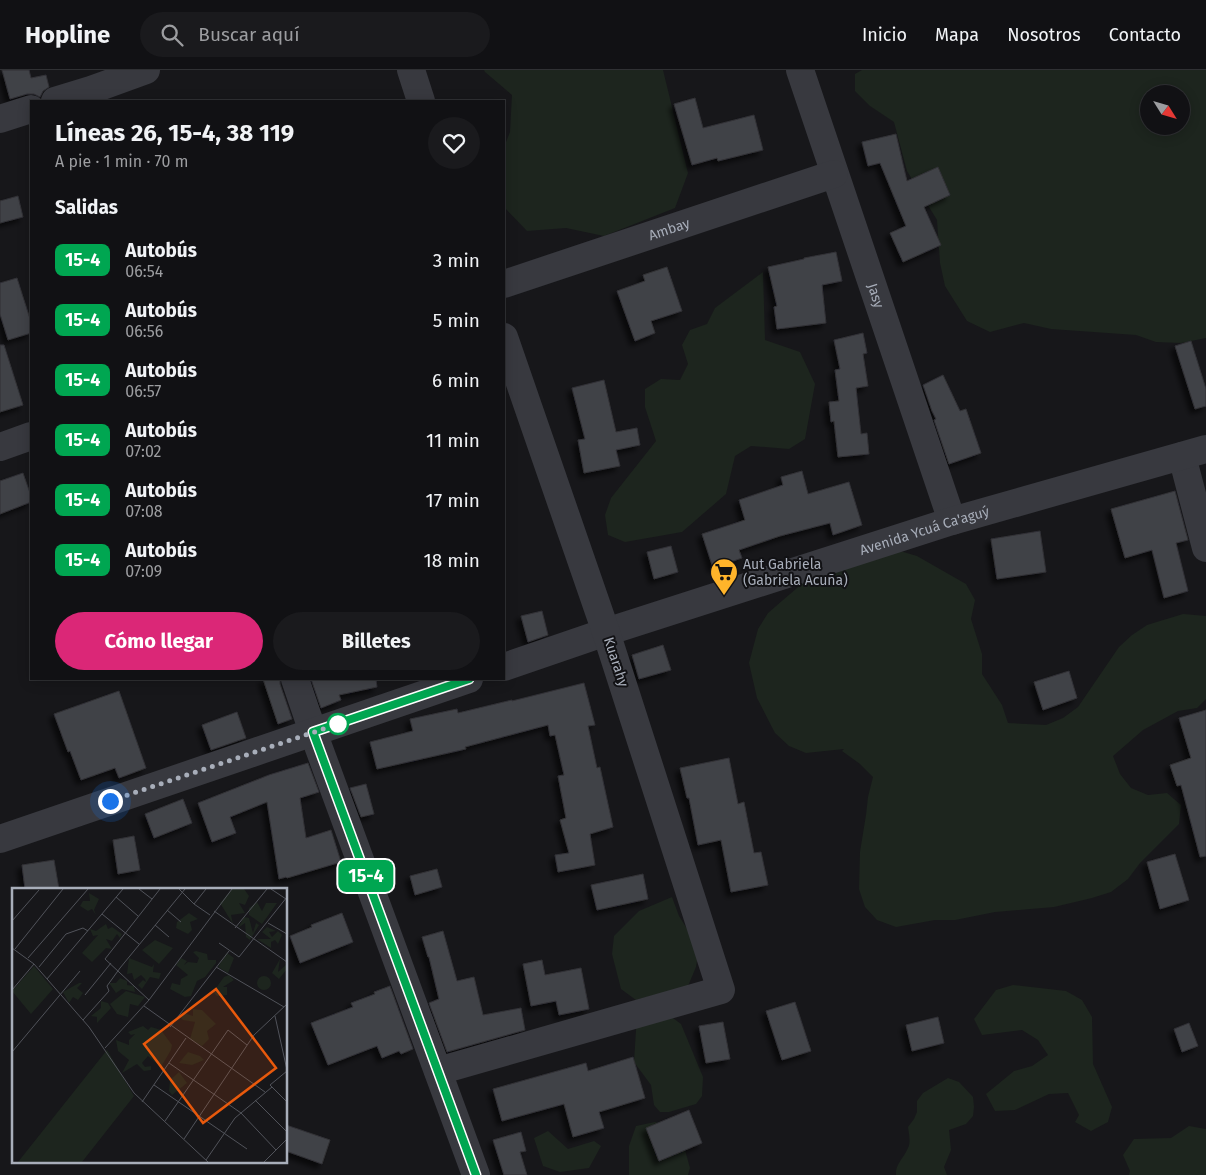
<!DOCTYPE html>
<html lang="es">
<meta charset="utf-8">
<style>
:root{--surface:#111114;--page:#1a1a1d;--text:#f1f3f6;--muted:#9c9da0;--line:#303134;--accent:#db2777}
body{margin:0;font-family:"Fira Sans",sans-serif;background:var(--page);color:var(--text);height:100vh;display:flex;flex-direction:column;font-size:19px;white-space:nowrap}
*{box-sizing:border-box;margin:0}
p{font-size:16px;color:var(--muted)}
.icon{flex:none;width:28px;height:28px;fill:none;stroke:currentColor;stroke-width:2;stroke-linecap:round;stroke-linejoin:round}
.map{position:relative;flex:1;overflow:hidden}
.details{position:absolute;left:30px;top:30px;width:475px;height:580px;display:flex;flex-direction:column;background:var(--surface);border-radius:0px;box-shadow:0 2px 12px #0003,0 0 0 1px var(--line)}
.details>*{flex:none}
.badge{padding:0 10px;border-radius:8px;font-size:18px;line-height:32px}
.needle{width:32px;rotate:127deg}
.buttons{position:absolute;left:1140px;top:15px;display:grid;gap:10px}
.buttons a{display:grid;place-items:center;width:50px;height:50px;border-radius:50%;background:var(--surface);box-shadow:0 2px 12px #0003,0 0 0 1px var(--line);font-size:25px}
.you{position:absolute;width:25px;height:25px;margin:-12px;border:4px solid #fff;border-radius:50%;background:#1a73e8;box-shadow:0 0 0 8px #1a73e833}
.map>.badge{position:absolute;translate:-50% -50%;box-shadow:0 0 0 2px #fff}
h2{padding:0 25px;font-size:19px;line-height:45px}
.round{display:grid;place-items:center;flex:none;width:52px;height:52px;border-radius:26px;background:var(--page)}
.head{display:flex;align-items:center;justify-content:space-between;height:85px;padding:0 25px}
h1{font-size:24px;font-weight:700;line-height:38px}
.cta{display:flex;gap:10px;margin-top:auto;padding:10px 25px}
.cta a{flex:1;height:58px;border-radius:30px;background:var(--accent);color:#fff;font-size:20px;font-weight:700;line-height:58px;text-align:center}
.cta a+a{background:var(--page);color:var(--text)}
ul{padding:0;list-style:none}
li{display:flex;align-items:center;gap:15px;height:60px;padding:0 25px}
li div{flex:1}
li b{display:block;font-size:19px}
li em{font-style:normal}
li .badge{min-width:55px;font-weight:700;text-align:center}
header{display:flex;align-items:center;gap:30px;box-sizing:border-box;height:70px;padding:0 25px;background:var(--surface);border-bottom:1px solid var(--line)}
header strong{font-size:24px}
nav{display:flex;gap:28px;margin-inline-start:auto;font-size:18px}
.search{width:350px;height:45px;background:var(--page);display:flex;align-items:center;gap:12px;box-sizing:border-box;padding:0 18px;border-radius:28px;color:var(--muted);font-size:19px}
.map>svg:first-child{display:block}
.green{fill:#1d251e;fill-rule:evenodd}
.building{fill:#414247;stroke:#313136;filter:url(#shadow)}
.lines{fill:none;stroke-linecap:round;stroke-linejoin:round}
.minor{stroke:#38393f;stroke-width:28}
.line-casing{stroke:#fff;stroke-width:11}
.line{stroke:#00a651;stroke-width:8}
.walk{stroke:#a8aeba;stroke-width:5;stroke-dasharray:0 9}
.stop-dot{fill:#fff;stroke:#00a651;stroke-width:2.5}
.labels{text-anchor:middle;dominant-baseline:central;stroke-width:4;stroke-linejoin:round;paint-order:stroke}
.street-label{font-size:14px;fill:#a8aeba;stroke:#121215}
.poi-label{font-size:14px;fill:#a8aeba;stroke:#121215;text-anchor:start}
.inset-road{fill:none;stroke:#51535a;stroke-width:1}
.view{fill:#e8590c;fill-opacity:0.15;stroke:#e8590c;stroke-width:2.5}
.inset-edge{fill:none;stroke:#a8aeba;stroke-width:2.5}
</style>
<header>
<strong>Hopline</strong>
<div class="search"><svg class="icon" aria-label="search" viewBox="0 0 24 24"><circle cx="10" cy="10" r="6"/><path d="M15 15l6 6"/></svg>Buscar aquí</div>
<nav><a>Inicio</a><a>Mapa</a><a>Nosotros</a><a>Contacto</a></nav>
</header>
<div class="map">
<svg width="1206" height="1105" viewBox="0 0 1206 1105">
<defs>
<filter id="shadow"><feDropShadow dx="-4.5" dy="4.5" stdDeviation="2.5" flood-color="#0009"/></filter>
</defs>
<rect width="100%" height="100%" fill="#17171a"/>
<g class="green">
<polygon points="484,0 663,0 688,103 675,138 604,166 566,158 527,161 504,137 504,77 510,62 512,25 485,2"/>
<path d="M 862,0 L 1206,0 L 1206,268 L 1181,273 L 1156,272 L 1136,265 L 1051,259 L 1024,253 L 990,262 L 967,251 L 945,216 L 940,193 L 937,150 L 907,101 L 894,52 L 870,36 L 855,21 L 855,4 ZM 1149,24 L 1181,24 L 1181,56 L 1149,56 Z"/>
<polygon points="763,202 765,270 800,282 815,314 805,369 789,379 751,376 735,386 726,424 682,462 625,472 608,465 605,445 611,428 656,371 645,337 645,319 661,309 680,310 688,294 682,275 690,260 707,254 715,238"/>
<polygon points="900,481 917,486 966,514 975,530 971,549 982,584 982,604 1002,635 1008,653 1046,655 1063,648 1078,637 1119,577 1132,565 1147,555 1183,544 1206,546 1206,629 1197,638 1178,641 1143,660 1113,686 1120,704 1131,718 1148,725 1167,723 1181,735 1179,754 1140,793 1128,809 1111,822 1092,828 1054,837 995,842 955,850 935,850 896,857 877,850 865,837 859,819 860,782 866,745 868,727 873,707 860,694 842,681 844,679 806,683 789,676 775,663 757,628 749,593 758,559 768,543 812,505"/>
<polygon points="672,827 679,846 699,878 696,897 688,916 636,930 621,919 612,884 614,866 639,841"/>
<polygon points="1013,915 1066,921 1082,930 1092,947 1093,994 1112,1037 1108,1052 1091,1061 1075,1052 1079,1045 1068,1023 1049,1024 1015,1040 995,1041 986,1024 1014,1001 1032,996 1048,985 1038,970 1022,960 982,965 974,949 996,920"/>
<polygon points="666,943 681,954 703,1007 702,1026 696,1034 669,1042 660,1042 654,1035 651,1015 634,992 637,944"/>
<path d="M 948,1008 L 959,1012 L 973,1027 L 974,1037 L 973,1046 L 966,1054 L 949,1060 L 951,1080 L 944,1097 L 947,1105 L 896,1105 C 895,1094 904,1088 908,1078 C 911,1073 909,1064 908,1057 L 914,1049 L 917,1042 L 917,1031 L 923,1023 Z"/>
<polygon points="655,1052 671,1056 680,1062 690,1098 688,1105 629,1105 629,1076 636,1056"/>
<polygon points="1189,1056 1206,1059 1206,1105 1129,1105 1130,1101 1123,1085 1134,1069 1171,1068"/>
<polygon points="548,1061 568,1079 594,1071 601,1076 589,1098 560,1102 543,1096 534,1068"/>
</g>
<g class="building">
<polygon points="2,0 29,0 31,8 46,5 49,17 43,21 40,27 34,24 27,24 10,29"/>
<polygon points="695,28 703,58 754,45 763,80 718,91 717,88 692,95 674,34"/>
<polygon points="896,64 907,111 938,97 950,125 924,137 941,175 903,192 890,163 906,156 880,93 868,96 862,72"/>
<polygon points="18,126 23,147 0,153 0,131"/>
<polygon points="836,182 842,211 822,215 826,253 777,259 774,237 777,236 768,197 804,189 804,188"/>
<polygon points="667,197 682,241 651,251 655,263 635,271 617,221 645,211 643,205"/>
<polygon points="17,208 31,252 31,263 8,270 0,244 0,213"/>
<polygon points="863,263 867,283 863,284 868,316 856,318 861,364 867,363 869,384 838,387 834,351 831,352 829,332 839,331 835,300 840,299 834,270"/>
<polygon points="1191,271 1206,319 1206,336 1195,339 1175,276"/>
<polygon points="0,275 4,275 23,335 0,342"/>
<polygon points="943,305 960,341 966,339 981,383 949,394 934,350 936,349 932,341 923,315"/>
<polygon points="604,310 616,362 637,358 640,375 616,380 620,396 584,403 578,370 585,369 572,318"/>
<polygon points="802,401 808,424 849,412 862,455 833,465 830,453 780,466 739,480 742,488 713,498 702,464 745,450 739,430 783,415 781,407"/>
<polygon points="23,403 31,426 31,432 0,444 0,411"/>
<polygon points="1175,421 1188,470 1176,473 1188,521 1164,528 1152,480 1125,488 1111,439"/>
<polygon points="1040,461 1046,502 997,509 991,469"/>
<polygon points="671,476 678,502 654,509 647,482"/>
<polygon points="542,541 548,565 528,572 521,546"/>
<polygon points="663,575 671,600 639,609 632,585"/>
<polygon points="1069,601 1077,628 1043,640 1034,612"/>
<polygon points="263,609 280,609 280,614 292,649 278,654"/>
<polygon points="311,609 376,609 377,617 339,625 341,630 321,638"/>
<polygon points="584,613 595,655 588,656 597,698 600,697 613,757 590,764 595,795 558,802 555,785 569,783 560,750 566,748 558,706 564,705 555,665 550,666 548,655 465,677 466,679 377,699 370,672 413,661 410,649 457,639 458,643 512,630 512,631"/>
<polygon points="119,621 146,698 119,708 115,698 81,710 70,681 68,682 54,644"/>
<polygon points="1206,640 1206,786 1200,787 1181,715 1177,716 1170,695 1191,688 1179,648"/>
<polygon points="237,642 246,668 211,680 202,655"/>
<polygon points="729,688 738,734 744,732 754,783 761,782 768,815 731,822 721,770 698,775 689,728 687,728 680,698"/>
<polygon points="308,693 319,722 300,728 306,768 331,760 341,792 287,808 286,807 279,809 267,732 230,747 236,763 212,772 198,733 269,705"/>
<polygon points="366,714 374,744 361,747 350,718"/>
<polygon points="183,729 192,753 154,768 145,744"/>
<polygon points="134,766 140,800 118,804 113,770"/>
<polygon points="1175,784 1189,830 1160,839 1147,792"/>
<polygon points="54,790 59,819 25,819 22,795"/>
<polygon points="437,799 442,817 415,825 410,806"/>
<polygon points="643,804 648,829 597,840 591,815"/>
<polygon points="342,843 353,872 300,893 290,866 312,857 311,855"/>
<polygon points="443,861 457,911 474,907 483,945 521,938 525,960 447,982 429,933 439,929 429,887 428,887 422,867"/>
<polygon points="542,890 545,905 581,898 589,939 559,945 556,931 531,936 523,894"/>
<polygon points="390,916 413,979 401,984 399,981 382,988 377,976 328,995 311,953 353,937 351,933 375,924 374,922"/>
<polygon points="795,932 811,981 782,990 766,941"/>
<polygon points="938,947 944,973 912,981 906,955"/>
<polygon points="723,952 730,989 706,993 699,956"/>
<polygon points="1189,953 1198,976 1182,982 1174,959"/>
<polygon points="633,987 645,1028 599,1042 604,1058 573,1067 564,1034 502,1051 493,1019 586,993 588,1001"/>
<polygon points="689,1040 702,1073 659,1091 646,1058"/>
<polygon points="286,1055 330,1070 322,1094 286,1081"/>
<polygon points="521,1062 526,1081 520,1082 527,1105 504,1105 493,1070"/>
</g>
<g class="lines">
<g class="minor">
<polyline points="411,0 421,31"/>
<path id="s1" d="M 800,0 L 952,451"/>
<polyline points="55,31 91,20 146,0"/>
<polyline points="0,49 31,39"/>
<path id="s2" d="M 504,214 L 834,104"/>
<polyline points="0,377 31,366"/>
<polyline points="1182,386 1206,478"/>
<path id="s3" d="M 504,597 L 606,562 L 952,451 L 1206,379"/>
<polyline points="295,609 313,662 476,1105"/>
<polyline points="0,769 469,609"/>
<polyline points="438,1001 721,920 606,562 504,267"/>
</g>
</g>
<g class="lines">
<g class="line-casing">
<polyline id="line" points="469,609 313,662 476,1105"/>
</g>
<use href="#line" class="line"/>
<polyline class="walk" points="110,731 338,654"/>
</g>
<defs>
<g id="supermarket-pin" transform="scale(1.4375)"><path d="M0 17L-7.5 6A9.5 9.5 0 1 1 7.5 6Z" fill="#ffb42a" stroke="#121215"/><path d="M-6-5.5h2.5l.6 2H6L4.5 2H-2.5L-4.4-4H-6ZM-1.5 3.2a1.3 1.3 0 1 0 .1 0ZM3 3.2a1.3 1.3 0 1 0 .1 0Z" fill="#111"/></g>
</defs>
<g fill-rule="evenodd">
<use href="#supermarket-pin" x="724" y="502"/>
</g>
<circle class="stop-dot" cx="338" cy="654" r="10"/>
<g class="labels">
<g class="street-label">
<text stroke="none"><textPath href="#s2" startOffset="174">Ambay</textPath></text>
<text stroke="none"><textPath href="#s1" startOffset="238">Jasy</textPath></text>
<text stroke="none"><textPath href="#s3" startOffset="442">Avenida Ycuá Ca'aguý</textPath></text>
<text transform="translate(616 592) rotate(72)">Kuarahy</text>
</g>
<g class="poi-label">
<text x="743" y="494">Aut Gabriela<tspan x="743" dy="16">(Gabriela Acuña)</tspan></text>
</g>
</g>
<g transform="translate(12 818)">
<rect width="275" height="275" fill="#17171a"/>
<path d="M 220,1 L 232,1 L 237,8 L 233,17 L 227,15 L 233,25 L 219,27 L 221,36 L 208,15 ZM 77,5 L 87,11 L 82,22 L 84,27 L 80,21 L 76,23 L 68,18 L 71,13 L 78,13 ZM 245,14 L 250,23 L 254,15 L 265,15 L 250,36 L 237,27 L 237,20 ZM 177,25 L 186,31 L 178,34 L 180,42 L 176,46 L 164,40 L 165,34 ZM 232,29 L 237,30 L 241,45 L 244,35 L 247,37 L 238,52 L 234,49 L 233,35 L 226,40 ZM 94,36 L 96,41 L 100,39 L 110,46 L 108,50 L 105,46 L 100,53 L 94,51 L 100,61 L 94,60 L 80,74 L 70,65 L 86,47 L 81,48 L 78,41 L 84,43 ZM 255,39 L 264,43 L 257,44 L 260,49 L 266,43 L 270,47 L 266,56 L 263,52 L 259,54 L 259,60 L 245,51 L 259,51 L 250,44 ZM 143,52 L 161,60 L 147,76 L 130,62 ZM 184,63 L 195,66 L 196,72 L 204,72 L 204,75 L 193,89 L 185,93 L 179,108 L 173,109 L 158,101 L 160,95 L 168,97 L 169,91 L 176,87 L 164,77 L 169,70 L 175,73 L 172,77 L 176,74 L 185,75 L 187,70 L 181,64 ZM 215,65 L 222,70 L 216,85 L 206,79 ZM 117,70 L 140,79 L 142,76 L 141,84 L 149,85 L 147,91 L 138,89 L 130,101 L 126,97 L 131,92 L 134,94 L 133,91 L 129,87 L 122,92 L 120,85 L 115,86 ZM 268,71 L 266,84 L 275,76 L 275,81 L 267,91 L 260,85 ZM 22,78 L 41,101 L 19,126 L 0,103 ZM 217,87 L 222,92 L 211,99 L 215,99 L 215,107 L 205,108 L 201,104 L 212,89 ZM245 95a7 7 0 1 1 14 0a7 7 0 1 1-14 0ZM 108,90 L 115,93 L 115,97 L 122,98 L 123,104 L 110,101 L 104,105 L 97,95 L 104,95 ZM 67,95 L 70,95 L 65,100 L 71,105 L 66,112 L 61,109 L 57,115 L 51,104 ZM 114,103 L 133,109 L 126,118 L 118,116 L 116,129 L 105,126 L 98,116 ZM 89,113 L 96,115 L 99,120 L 85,135 L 85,129 L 79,128 L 89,120 ZM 181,121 L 190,122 L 204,136 L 195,143 L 197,151 L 190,158 L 178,151 L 183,134 L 171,132 L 167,128 L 172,125 L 181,128 ZM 131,138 L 136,142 L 139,139 L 149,142 L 160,157 L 159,162 L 149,179 L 136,168 L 130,175 L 133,179 L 139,178 L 139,182 L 132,183 L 125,176 L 110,185 L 117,172 L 106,163 L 104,152 L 117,157 L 117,152 L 123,146 L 119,147 L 116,144 ZM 95,162 L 122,208 L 70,274 L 6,274 ZM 176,164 L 188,168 L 192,172 L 180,177 L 167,175 ZM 167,184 L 175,195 L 160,207 L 157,203 L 158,192 Z" fill="#1d251e"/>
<path class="inset-road" d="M 127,1 L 140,11M 167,1 L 182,16 L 198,27M 259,1 L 274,11M 104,9 L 126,28M 182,16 L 194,1M 155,22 L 169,34M 202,23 L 275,74M 90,26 L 127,56M 0,33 L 27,2M 256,35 L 275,46M 143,37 L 157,49M 223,40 L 255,1M 207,55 L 227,69 L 275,9M 0,60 L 22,76 L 77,139 L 122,205 L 196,274M 3,61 L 51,1M 16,70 L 76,1M 27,79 L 54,46 L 71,40 L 76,43M 204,79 L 272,119M 35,91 L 111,1M 0,102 L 22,76M 73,107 L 99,75M 137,112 L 93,71 L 148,1M 132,118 L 253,204M 263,128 L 275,182M 71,132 L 97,103 L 95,98 L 108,80 L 173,1M 158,139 L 217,63M 93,160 L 137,112 L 220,1M 0,164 L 68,83M 157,175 L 229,225 L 264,262M 275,183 L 258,197 L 275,214M 142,197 L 235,261M 243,212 L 275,244M 130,214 L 174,150M 153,233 L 216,142 L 235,157M 172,251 L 242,147 L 275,116M 194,272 L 223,230 L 260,199M 252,274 L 275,251"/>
<path class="view" d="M 204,101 L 264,180 L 191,235 L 132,156 Z"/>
<rect width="275" height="275" class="inset-edge"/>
</g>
</svg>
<div class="buttons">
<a><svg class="needle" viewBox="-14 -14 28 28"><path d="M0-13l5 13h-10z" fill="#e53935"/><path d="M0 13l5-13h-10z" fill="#9c9da0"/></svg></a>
</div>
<div class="you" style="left:110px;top:731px"></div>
<b class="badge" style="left:366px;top:806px;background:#00a651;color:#fff">15-4</b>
<section class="details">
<div class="head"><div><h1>Líneas 26, 15-4, 38 119</h1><p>A pie · 1 min · 70 m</p></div><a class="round"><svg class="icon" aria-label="heart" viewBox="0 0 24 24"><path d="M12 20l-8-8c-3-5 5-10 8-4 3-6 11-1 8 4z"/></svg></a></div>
<h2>Salidas</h2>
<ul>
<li><span class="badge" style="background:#00a651;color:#fff">15-4</span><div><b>Autobús</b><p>06:54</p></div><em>3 min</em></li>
<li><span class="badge" style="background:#00a651;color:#fff">15-4</span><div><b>Autobús</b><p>06:56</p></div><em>5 min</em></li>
<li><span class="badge" style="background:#00a651;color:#fff">15-4</span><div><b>Autobús</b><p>06:57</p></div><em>6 min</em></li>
<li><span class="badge" style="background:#00a651;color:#fff">15-4</span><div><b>Autobús</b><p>07:02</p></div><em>11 min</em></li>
<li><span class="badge" style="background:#00a651;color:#fff">15-4</span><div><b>Autobús</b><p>07:08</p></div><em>17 min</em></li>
<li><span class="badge" style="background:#00a651;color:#fff">15-4</span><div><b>Autobús</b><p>07:09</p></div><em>18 min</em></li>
</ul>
<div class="cta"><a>Cómo llegar</a><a>Billetes</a></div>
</section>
</div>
